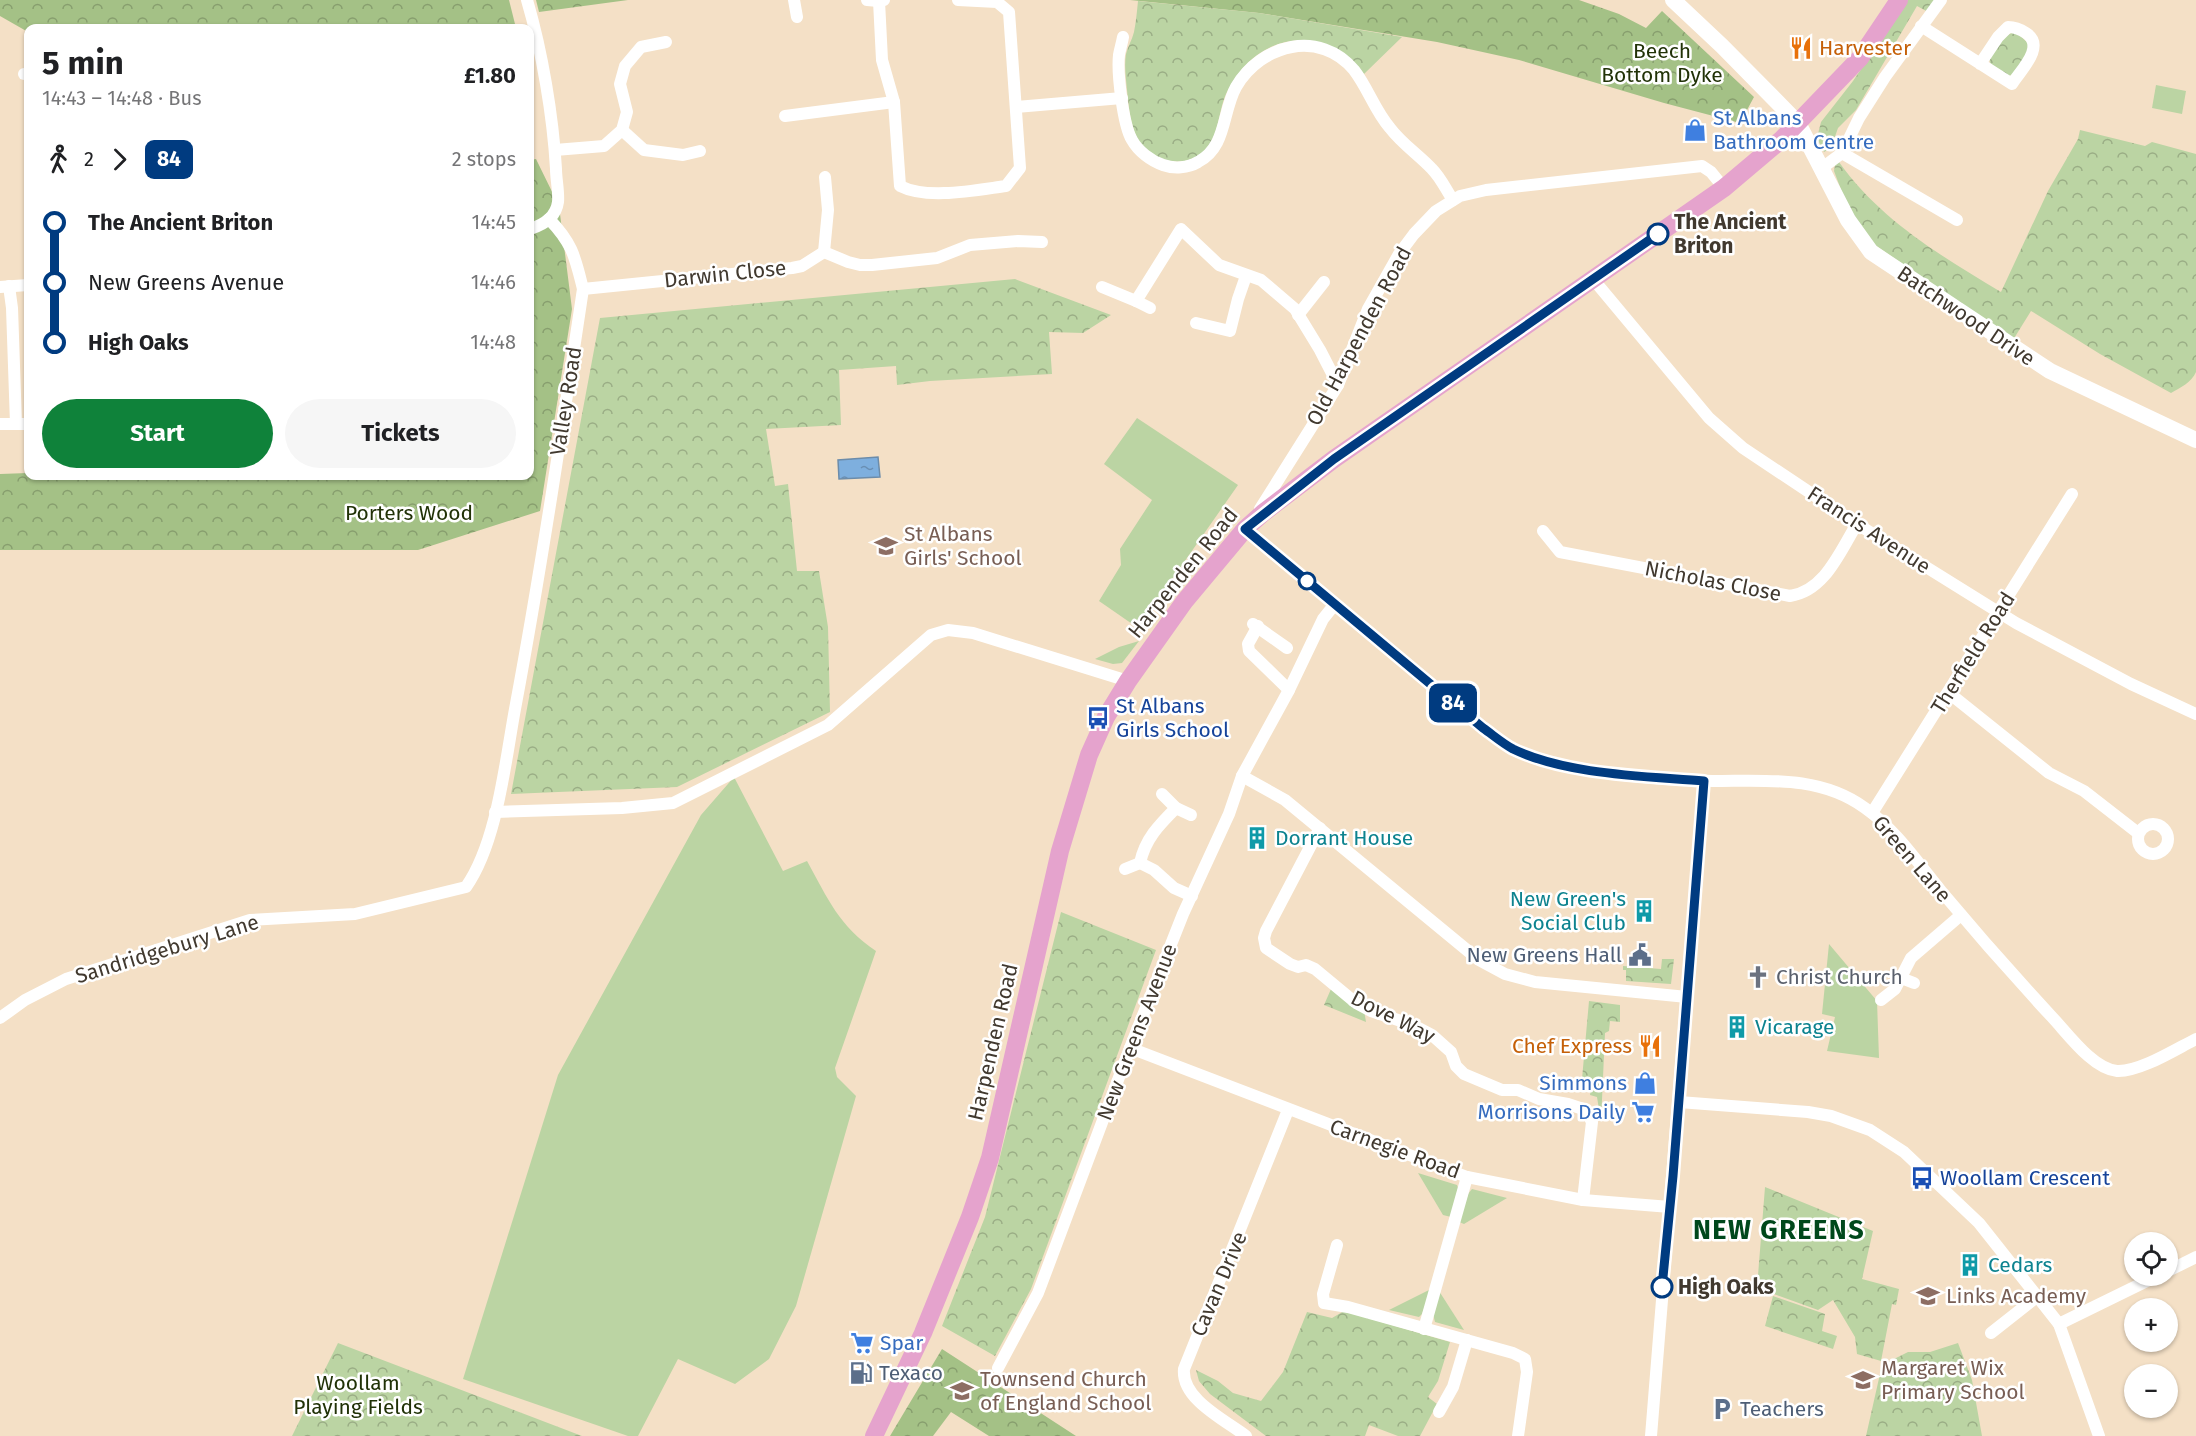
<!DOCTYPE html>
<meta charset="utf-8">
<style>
:root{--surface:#fff;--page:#f6f6f6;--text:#202124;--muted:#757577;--accent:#0f823a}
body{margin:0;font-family:"Fira Sans",sans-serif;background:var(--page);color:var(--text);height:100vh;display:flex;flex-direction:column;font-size:22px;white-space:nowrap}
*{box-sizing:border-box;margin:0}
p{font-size:20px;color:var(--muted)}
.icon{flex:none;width:33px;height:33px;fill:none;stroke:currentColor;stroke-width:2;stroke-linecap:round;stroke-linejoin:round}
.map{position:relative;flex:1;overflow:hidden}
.panel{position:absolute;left:24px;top:24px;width:510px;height:456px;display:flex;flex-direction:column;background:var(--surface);border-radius:12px;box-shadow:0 2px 4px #0004}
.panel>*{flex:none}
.badge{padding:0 12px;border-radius:9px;font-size:21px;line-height:39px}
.tools{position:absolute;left:2124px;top:1232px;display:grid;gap:12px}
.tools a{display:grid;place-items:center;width:54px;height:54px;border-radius:50%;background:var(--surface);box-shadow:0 2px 4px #0004;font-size:30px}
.map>.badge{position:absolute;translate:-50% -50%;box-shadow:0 0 0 3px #fff}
.legs{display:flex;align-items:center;gap:9px;height:66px;padding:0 18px;font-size:20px}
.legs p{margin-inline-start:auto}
.overview{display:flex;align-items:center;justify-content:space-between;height:102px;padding:0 18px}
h1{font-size:33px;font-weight:700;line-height:45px}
.cta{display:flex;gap:12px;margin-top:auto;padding:12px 18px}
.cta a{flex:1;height:69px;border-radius:36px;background:var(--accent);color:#fff;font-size:24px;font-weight:700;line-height:69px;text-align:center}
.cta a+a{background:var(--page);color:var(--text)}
ul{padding:0 18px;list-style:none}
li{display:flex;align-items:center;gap:21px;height:60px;font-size:22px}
li i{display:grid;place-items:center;width:9px;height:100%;margin:0 8px;background:currentColor}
li i::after{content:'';width:15px;height:15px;margin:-8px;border:4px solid;border-radius:50%;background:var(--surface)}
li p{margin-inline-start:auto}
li:first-child i{background:linear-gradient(#0000 50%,currentColor 0)}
li:last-child i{background:linear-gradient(currentColor 50%,#0000 0)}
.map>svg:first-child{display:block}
.grass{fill:#bbd4a3}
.forest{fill:url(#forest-crowns)}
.park{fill:url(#park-crowns)}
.water{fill:url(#water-ripples);stroke:#6c8caa;stroke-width:1.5}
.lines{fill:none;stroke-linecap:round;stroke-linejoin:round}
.street{stroke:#fff;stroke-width:12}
.secondary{stroke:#fff;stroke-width:16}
.primary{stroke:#e5a3cd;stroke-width:18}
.line-1-casing{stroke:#fff;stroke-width:14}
.line-1{stroke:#003b80;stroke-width:9}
.stop-1-dot{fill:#fff;stroke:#003b80;stroke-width:3}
.labels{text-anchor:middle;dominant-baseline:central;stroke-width:5;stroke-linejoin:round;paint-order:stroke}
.food-label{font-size:21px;fill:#c56008;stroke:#fff;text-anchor:start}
.park-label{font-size:21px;fill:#213207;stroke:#fff}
.shop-label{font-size:21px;fill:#366cbe;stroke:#fff;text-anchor:start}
.stop-label{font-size:21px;font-weight:bold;fill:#41392f;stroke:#fff;text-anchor:start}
.street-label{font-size:21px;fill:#41392f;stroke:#fff}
.education-label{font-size:21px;fill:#785e54;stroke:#fff;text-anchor:start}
.transit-label{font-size:21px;fill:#164399;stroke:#fff;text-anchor:start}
.culture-label{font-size:21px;fill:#0d838f;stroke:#fff;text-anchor:start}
.service-label{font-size:21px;fill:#4e5e75;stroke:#fff;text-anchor:start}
.worship-label{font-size:21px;fill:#5b616d;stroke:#fff;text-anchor:start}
.district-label{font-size:27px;font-weight:bold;letter-spacing:1.5px;fill:#00481b;stroke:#fff}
</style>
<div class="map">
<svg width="2196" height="1436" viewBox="0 0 2196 1436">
<defs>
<pattern id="forest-crowns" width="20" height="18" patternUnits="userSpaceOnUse" patternTransform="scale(1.5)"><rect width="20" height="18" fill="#a4c186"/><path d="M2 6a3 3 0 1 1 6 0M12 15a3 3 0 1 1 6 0" fill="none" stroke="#879e6e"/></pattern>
<pattern id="park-crowns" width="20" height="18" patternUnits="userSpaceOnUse" patternTransform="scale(1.5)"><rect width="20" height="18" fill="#bbd4a3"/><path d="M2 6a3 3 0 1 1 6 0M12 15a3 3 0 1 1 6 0" fill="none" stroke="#9aad85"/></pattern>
<pattern id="water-ripples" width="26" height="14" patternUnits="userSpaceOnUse" patternTransform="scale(1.5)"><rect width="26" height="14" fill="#7eafde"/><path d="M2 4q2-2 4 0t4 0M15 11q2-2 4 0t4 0" fill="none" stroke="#698fb4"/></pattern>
</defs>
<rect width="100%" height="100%" fill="#f4e0c6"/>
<g class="grass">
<polygon points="2156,85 2186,91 2182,114 2152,108"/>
<polygon points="1137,418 1238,485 1138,628 1099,601 1121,565 1120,549 1152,500 1104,464"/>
<polygon points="1139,641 1122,663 1113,664 1095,659 1119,647"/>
<path d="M 734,777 L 783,871 L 807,861 C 828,899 839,926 876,951 L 835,1068 L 837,1077 L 856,1096 L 796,1306 L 769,1359 L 735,1384 L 678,1359 L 638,1436 L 628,1436 L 463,1379 L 558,1075 L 701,815 Z"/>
<polygon points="1829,944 1877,1001 1879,1058 1827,1051 1835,1017 1822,1014"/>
<polygon points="1418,1173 1457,1185 1458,1188 1451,1217 1443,1215"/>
<polygon points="1472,1189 1507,1198 1464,1224 1459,1222 1468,1194"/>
<polygon points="1431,1289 1422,1314 1419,1317 1389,1310"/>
<polygon points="1439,1291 1464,1330 1435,1322 1433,1314"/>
</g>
<g class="forest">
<polygon points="0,0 509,0 516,28 28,28 28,32 0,16"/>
<polygon points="536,0 628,0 539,12"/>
<polygon points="1130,0 1579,0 1619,14 1646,28 1662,11 1754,97 1740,123 1664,103 1519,60 1437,42 1259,13"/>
<polygon points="536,159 559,206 572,309 540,511 418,550 0,550 0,474 28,473 28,476 530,476 530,160"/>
<polygon points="942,1349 1076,1436 989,1436 951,1412 933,1436 890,1436"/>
</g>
<g class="park">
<polygon points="1908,0 1936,0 1928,12 1917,6 1856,110 1838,128 1831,148 1824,152 1817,138 1821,122 1853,81"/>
<path d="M 1138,1 L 1259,13 L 1402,37 L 1364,74 C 1324,22 1258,32 1228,90 C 1217,110 1221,136 1203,152 C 1192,162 1179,163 1165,160 C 1132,152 1130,118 1127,90 C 1126,78 1124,66 1126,54 C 1128,46 1132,40 1134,32 C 1136,22 1137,11 1138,1 Z"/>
<path d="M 2016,32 L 2028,43 L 2028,53 L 2012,75 L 2008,76 L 1991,66 L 1989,58 C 1996,48 2002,34 2016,32 Z"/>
<path d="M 2080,130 L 2145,146 L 2152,142 L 2196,154 L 2196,372 C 2192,382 2180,388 2171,393 L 2100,354 L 2031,311 L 2013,340 L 1872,243 L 1846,203 L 1834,171 L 1835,165 L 1839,162 C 1880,220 1941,256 2001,292 L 2048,191 L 2078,139 Z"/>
<polygon points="1015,279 1111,315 1083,333 1049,332 1052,374 930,381 897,385 896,366 839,370 841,425 766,429 775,486 788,484 797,571 819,571 828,627 830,712 677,787 511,794 600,318"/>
<polygon points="1061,912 1156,950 1031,1289 995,1356 942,1326 985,1217"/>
<polygon points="1662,959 1674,959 1671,984 1626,981 1626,970 1623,970 1623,966 1661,969"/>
<polygon points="1331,989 1364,1010 1366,1022 1324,1005"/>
<polygon points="1589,1001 1620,1005 1620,1022 1610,1021 1609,1031 1605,1033 1601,1122 1597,1097 1590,1095 1592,1082 1582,1079"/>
<polygon points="1765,1187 1873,1231 1862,1279 1899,1289 1896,1305 1892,1304 1881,1361 1857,1354 1855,1337 1833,1300 1818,1310 1757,1288"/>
<polygon points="1773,1296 1825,1314 1822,1331 1837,1336 1833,1349 1765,1326"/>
<polygon points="1344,1311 1450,1342 1438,1381 1428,1397 1437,1404 1420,1436 1398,1436 1369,1425 1365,1436 1266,1436 1210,1394 1199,1381 1196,1370 1218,1381 1233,1393 1261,1401 1283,1372 1307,1312 1332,1318"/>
<polygon points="338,1343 582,1436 292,1436"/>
<polygon points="1958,1343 1972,1380 1982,1436 1866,1436 1882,1365 1908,1352 1930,1352"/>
</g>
<polygon class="water" points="878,457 880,477 839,479 838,460"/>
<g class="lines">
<g class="street">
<path d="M 527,0 C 542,51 553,116 556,169 C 556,179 559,192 558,202 C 556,217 543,225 530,229"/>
<polyline points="794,0 797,17"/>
<polyline points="867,0 879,1"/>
<path d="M 884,0 L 879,1 L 882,60 L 894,102 L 900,186 C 927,200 976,190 1006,186 L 1020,168 L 1009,12 L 997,2 L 958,0"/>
<path d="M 1921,26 L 2012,84 C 2021,70 2046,46 2026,33 C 2020,29 2015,27 2008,27 L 1998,37 L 1980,64"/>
<path d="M 1123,37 C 1122,43 1120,49 1119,55 C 1117,73 1123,125 1132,140 C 1138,151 1151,161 1163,165 C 1174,169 1188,168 1198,162 C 1227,147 1222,112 1236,87 C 1261,44 1320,29 1354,70 C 1368,88 1375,111 1390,128 C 1402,144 1419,155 1432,169 C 1441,178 1446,190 1453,200"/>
<polyline points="24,74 28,74"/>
<polyline points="1016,107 1122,98"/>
<polyline points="785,116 894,102"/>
<polyline points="622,130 644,150 683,155 700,151"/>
<polyline points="555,150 604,146 622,130 627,112 620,84 625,66 641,47 666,42"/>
<polyline points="1842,153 1957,220"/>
<polyline points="1822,168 1842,153 1859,118 1885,77 1941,0"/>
<polyline points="824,252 848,262 860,265 872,265 937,258 970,245 1018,241 1042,242"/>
<polyline points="824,252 828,210 825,177"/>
<polyline points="1593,279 1709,418 1743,448 1857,524 2016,623 2131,684 2196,714"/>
<polyline points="9,286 12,308 16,424"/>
<polyline points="0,287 28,285"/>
<polyline points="1102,287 1136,301 1181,229 1219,265 1261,280 1295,309 1320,350 1338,385"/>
<polyline points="583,289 792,268 802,266 824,252"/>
<polyline points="1136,301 1150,308"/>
<polyline points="1298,315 1324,282"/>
<polyline points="1196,323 1230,331 1238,299 1246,276"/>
<polyline points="0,424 28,424"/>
<polyline points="1260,509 1338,385 1368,309 1399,254 1414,234 1436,211 1460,196 1486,190 1702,166 1711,172 1724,188"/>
<path d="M 1245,529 L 1483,728 C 1493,735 1502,743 1513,749 C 1561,773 1658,780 1713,781 C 1765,781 1820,775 1865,808 C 1895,829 1918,863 1941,891 C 1977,934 2014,976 2052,1017 C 2068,1034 2093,1069 2117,1071 C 2140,1072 2176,1049 2196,1039"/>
<path d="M 1543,531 L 1560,552 L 1790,596 C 1825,591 1840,551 1857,524"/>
<polyline points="1253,624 1287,648"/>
<polyline points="1258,626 1248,644 1249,651 1289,690"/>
<polyline points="1949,693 2049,773 2084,791 2138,833"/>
<polyline points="1242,776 1285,800 1479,960 1505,974 1535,982 1687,997"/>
<polyline points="1162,794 1176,808"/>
<polyline points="495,812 622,808 673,803 828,725 931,635 948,630 973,633 1128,681"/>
<polyline points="1872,813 2072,494"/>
<circle cx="2153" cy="839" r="15"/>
<polyline points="1320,828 1266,931 1264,938 1266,948 1290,964 1298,967 1306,965 1315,969 1356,1003 1371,1011 1413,1025 1432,1035 1451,1052 1456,1066 1464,1074 1502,1090 1518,1090 1539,1099 1568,1104 1586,1110 1592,1122 1583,1200"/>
<path d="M 1140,863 C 1145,839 1159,825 1176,808 L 1191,815"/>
<polyline points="1140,863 1154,870 1174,888 1192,896"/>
<polyline points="1125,869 1140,863"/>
<polyline points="1901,978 1914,983"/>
<polyline points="1881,1000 1895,989 1911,958 1961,915"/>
<path d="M 0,1018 L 25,1000 L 66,979 L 250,920 L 355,914 L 466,887 C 497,843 505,763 515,709 C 541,570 562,429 583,289 C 575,257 573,244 549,219"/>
<polyline points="1130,1048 1467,1177 1583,1200 1670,1207"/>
<polyline points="1679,1102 1808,1112 1831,1116 1870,1130 1904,1152 1979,1223 2059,1324 2099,1436"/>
<polyline points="1337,1245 1323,1294 1324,1303 1348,1307 1513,1353 1525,1359 1527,1372 1518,1436"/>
<polyline points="2168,1271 2196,1257"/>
<polyline points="2059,1324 2159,1275"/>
<polyline points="1424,1329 1467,1177"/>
<polyline points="1991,1333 2038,1296"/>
<polyline points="998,1368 1038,1293 1130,1048 1183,914 1229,814 1242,776 1289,690 1323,619 1335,604"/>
<polyline points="1439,1412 1453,1387 1467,1340"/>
<path d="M 1246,1436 C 1225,1420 1181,1399 1184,1369 L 1288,1110"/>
<polyline points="1651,1436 1704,781"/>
</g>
<polyline class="secondary" points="1673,0 1722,46 1798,123 1848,220 1871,252 2050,371 2196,440"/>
<polyline class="primary" points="874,1436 923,1333 970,1217 990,1158 1060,851 1089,755 1106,717 1128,681 1184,602 1245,529 1263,513 1334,459 1724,188 1781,140 1860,58 1899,0"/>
</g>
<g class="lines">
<g class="line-1-casing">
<path id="line-1" d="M 1658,234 L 1334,459 L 1245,529 L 1483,728 C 1493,735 1502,743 1513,749 C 1567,775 1645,776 1704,781 L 1673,1176 L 1662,1287"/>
</g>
<use href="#line-1" class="line-1"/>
</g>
<defs>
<g id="restaurant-bare" transform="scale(1.8)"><path d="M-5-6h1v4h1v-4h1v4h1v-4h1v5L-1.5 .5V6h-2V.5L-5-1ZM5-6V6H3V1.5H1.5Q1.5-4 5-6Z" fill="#e8710a" stroke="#fff" stroke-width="2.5" paint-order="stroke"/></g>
<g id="shop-bare" transform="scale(1.8)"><path d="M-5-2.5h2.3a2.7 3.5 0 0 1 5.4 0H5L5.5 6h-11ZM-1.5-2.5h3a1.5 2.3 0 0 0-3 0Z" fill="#3f7fe0" stroke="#fff" stroke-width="2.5" paint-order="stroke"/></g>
<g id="school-bare" transform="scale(1.8)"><path d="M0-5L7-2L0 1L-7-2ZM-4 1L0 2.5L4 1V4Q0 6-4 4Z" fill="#8d6e63" stroke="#fff" stroke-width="2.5" paint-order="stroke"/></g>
<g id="bus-bare" transform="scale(1.8)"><path d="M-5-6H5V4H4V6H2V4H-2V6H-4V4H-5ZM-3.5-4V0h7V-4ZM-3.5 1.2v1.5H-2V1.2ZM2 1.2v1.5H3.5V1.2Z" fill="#1a4fb4" stroke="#fff" stroke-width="2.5" paint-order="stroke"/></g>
<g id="building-bare" transform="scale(1.8)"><path d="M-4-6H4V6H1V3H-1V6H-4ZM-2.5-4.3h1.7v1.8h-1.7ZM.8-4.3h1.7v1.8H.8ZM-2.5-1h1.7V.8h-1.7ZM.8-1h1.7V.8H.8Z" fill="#0f9aa8" stroke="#fff" stroke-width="2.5" paint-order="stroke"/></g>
<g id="civic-bare" transform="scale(1.8)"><path d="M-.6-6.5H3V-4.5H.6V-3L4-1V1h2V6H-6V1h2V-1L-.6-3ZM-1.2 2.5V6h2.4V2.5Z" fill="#5c6f8a" stroke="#fff" stroke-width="2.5" paint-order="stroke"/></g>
<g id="church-bare" transform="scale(1.8)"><path d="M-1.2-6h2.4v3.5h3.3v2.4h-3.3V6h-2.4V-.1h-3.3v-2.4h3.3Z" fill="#6b7280" stroke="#fff" stroke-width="2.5" paint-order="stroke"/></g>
<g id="supermarket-bare" transform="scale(1.8)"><path d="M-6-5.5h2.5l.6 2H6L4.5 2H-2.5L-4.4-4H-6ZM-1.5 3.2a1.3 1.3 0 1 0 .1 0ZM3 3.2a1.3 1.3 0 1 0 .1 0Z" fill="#3f7fe0" stroke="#fff" stroke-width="2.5" paint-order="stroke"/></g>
<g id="fuel-bare" transform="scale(1.8)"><path d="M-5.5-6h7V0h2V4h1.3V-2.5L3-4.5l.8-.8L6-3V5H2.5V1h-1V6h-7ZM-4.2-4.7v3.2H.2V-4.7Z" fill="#5c6f8a" stroke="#fff" stroke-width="2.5" paint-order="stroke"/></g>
<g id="parking-bare" transform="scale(1.8)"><path d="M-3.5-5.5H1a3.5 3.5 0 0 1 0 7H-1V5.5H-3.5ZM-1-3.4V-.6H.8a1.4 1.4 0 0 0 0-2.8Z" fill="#5c6f8a" stroke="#fff" stroke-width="2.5" paint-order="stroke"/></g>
</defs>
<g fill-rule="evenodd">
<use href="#restaurant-bare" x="1801" y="48"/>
<use href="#shop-bare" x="1695" y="130"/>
<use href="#school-bare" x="886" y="546"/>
<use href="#bus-bare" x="1098" y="718"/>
<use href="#building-bare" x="1257" y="838"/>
<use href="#building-bare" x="1644" y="911"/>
<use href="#civic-bare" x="1640" y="955"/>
<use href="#church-bare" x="1758" y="977"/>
<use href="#building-bare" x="1737" y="1027"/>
<use href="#restaurant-bare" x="1650" y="1046"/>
<use href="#shop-bare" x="1645" y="1083"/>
<use href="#supermarket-bare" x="1643" y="1112"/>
<use href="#bus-bare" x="1922" y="1178"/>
<use href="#building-bare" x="1970" y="1265"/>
<use href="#school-bare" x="1928" y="1296"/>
<use href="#supermarket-bare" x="862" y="1343"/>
<use href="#fuel-bare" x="861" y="1373"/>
<use href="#school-bare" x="1863" y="1380"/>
<use href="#school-bare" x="962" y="1391"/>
<use href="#parking-bare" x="1722" y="1409"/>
</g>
<g class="stop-1-dot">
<circle cx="1658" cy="234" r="10"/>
<circle cx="1307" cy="581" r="8"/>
<circle cx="1662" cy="1287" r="10"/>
</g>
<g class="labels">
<g class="food-label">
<text x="1819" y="48">Harvester</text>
<text x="1632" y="1046" text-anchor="end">Chef Express</text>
</g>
<g class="park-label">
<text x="1662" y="51">Beech<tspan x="1662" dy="24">Bottom Dyke</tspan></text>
<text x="409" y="513">Porters Wood</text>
<text x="358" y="1383">Woollam<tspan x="358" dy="24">Playing Fields</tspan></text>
</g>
<g class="shop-label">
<text x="1713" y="118">St Albans<tspan x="1713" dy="24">Bathroom Centre</tspan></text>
<text x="1627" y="1083" text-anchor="end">Simmons</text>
<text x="1625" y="1112" text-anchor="end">Morrisons Daily</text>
<text x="880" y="1343">Spar</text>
</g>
<g class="stop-label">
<text x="1674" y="222">The Ancient<tspan x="1674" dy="24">Briton</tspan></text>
<text x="1678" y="1287">High Oaks</text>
</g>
<g class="street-label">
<text transform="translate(725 274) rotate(-6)">Darwin Close</text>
<text transform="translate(1966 316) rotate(34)">Batchwood Drive</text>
<text transform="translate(1359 336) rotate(-62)">Old Harpenden Road</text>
<text transform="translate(566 401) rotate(-81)">Valley Road</text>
<text transform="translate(1869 530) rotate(33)">Francis Avenue</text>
<text transform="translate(1183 573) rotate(-51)">Harpenden Road</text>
<text transform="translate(1713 581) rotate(11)">Nicholas Close</text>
<text transform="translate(1973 653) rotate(-58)">Therfield Road</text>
<text transform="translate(1912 859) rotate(49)">Green Lane</text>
<text transform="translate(167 949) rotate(-17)">Sandridgebury Lane</text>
<text transform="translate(1393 1017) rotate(27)">Dove Way</text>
<text transform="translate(1137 1032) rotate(-69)">New Greens Avenue</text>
<text transform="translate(993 1042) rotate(-77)">Harpenden Road</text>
<text transform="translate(1395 1149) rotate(20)">Carnegie Road</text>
<text transform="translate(1219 1284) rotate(-67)">Cavan Drive</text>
</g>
<g class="education-label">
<text x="904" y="534">St Albans<tspan x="904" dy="24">Girls' School</tspan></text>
<text x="1946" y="1296">Links Academy</text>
<text x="1881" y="1368">Margaret Wix<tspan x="1881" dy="24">Primary School</tspan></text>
<text x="980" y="1379">Townsend Church<tspan x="980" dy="24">of England School</tspan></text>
</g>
<g class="transit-label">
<text x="1116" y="706">St Albans<tspan x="1116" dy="24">Girls School</tspan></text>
<text x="1940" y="1178">Woollam Crescent</text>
</g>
<g class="culture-label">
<text x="1275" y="838">Dorrant House</text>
<text x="1626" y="899" text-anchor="end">New Green's<tspan x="1626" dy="24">Social Club</tspan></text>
<text x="1755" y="1027">Vicarage</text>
<text x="1988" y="1265">Cedars</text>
</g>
<g class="service-label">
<text x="1622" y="955" text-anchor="end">New Greens Hall</text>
<text x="879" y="1373">Texaco</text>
<text x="1740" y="1409">Teachers</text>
</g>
<g class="worship-label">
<text x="1776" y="977">Christ Church</text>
</g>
<g class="district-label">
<text x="1779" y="1230">NEW GREENS</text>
</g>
</g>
</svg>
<div class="tools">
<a><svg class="icon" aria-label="locate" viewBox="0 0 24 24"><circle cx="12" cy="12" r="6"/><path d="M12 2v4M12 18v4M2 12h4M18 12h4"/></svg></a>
<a>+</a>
<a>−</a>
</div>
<b class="badge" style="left:1453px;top:703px;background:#003b80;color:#fff">84</b>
<section class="panel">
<div class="overview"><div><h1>5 min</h1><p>14:43 – 14:48 · Bus</p></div><b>£1.80</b></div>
<div class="legs"><svg class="icon" aria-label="walk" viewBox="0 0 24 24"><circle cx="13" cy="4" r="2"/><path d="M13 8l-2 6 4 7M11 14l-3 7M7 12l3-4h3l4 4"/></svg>2<svg class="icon" aria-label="forward" viewBox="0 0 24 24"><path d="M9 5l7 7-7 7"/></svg><b class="badge" style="background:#003b80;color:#fff">84</b><p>2 stops</p></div>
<ul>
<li><i style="color:#003b80"></i><b>The Ancient Briton</b><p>14:45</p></li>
<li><i style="color:#003b80"></i><span>New Greens Avenue</span><p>14:46</p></li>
<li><i style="color:#003b80"></i><b>High Oaks</b><p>14:48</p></li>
</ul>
<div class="cta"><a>Start</a><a>Tickets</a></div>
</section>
</div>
